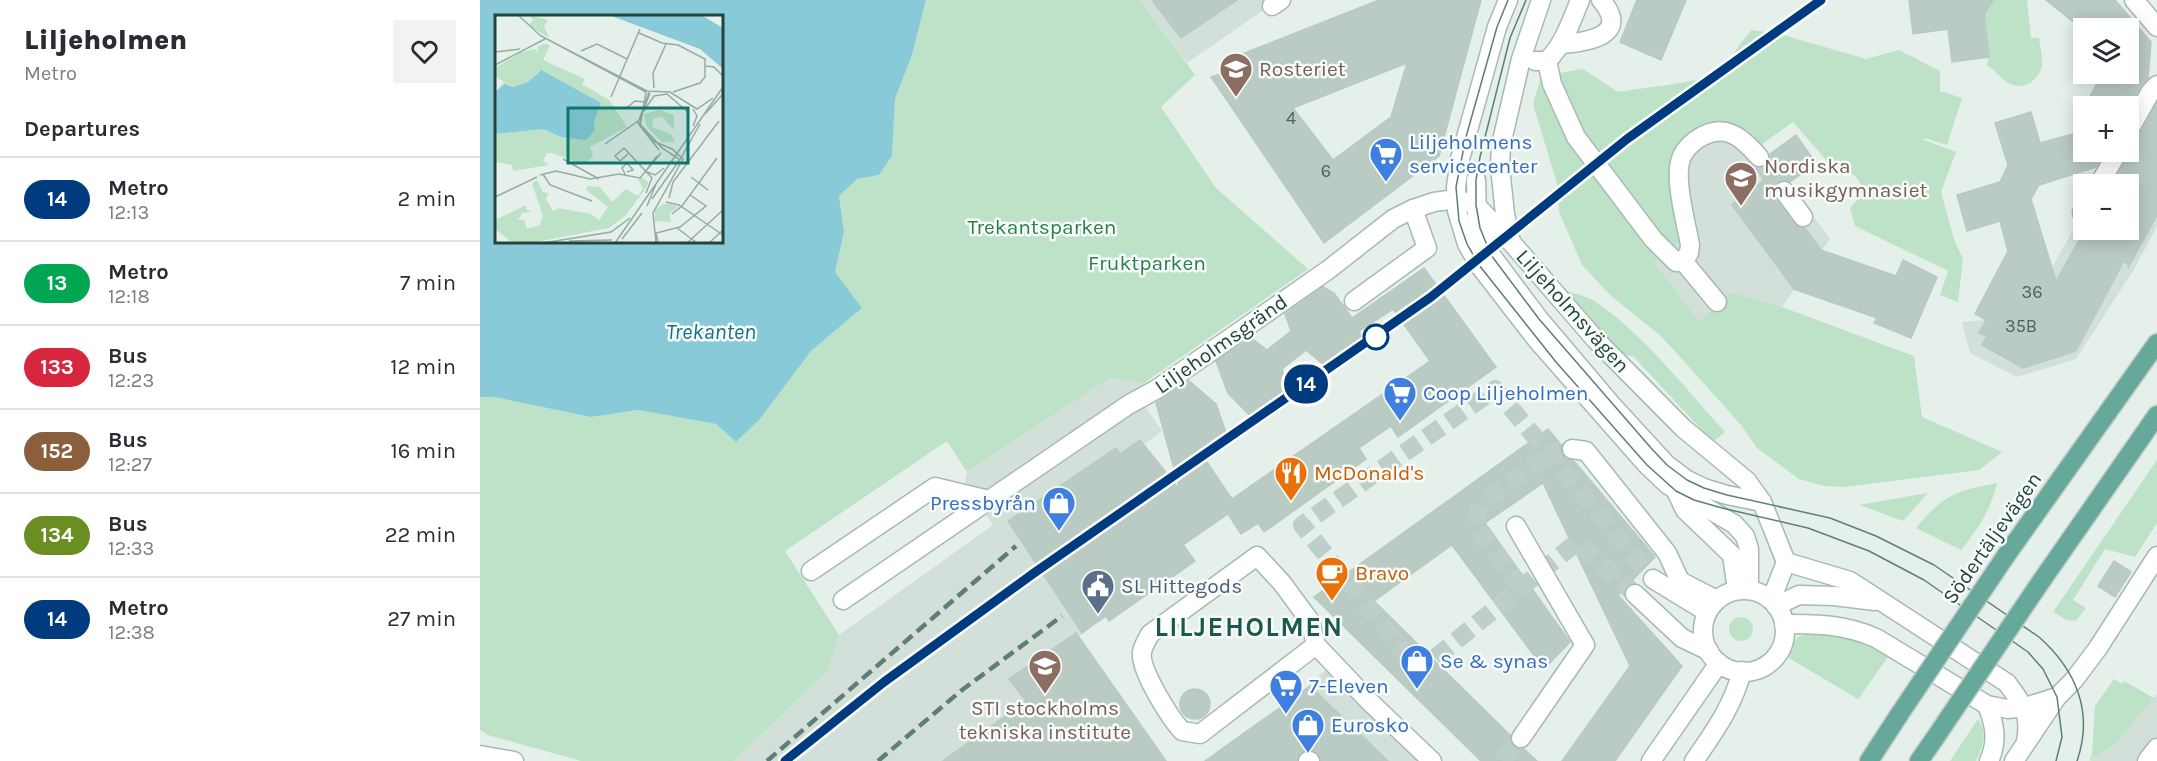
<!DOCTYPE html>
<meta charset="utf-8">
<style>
:root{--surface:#fff;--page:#f2f2f3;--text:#2b2b33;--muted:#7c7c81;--line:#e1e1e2}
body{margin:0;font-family:Karla,sans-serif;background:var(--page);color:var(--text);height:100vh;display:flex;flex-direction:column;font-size:22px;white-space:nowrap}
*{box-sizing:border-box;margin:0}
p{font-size:20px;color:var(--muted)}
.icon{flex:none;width:33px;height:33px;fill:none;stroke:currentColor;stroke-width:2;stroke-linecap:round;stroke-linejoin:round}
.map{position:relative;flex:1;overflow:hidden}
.side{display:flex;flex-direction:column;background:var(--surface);width:480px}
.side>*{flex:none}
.badge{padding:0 12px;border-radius:20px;font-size:21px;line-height:39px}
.fabs{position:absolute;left:1593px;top:18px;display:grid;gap:12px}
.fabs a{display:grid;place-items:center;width:66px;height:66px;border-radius:0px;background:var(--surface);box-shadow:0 3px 15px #0003;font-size:30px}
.map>.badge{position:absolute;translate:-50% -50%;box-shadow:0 0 0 3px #fff}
h2{padding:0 24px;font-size:22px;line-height:54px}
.round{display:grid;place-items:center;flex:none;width:63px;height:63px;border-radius:0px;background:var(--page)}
.overview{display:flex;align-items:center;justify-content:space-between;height:102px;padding:0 24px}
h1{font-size:28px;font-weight:800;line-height:45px}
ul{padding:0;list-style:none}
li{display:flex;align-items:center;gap:18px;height:84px;padding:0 24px;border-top:2px solid var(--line)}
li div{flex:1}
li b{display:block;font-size:22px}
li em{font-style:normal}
li .badge{min-width:66px;font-weight:700;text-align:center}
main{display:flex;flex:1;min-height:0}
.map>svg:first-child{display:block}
.built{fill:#d3e0da}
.green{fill:#bde2c8}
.water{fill:#89cad9;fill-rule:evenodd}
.building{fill:#bacbc4;stroke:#b7cac3;stroke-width:1.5;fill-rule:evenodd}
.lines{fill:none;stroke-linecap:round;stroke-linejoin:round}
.minor-tunnel{stroke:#becec8;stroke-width:18;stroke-dasharray:18 9;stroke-linecap:butt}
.minor-casing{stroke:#a7b9b3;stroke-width:21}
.major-casing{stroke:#c1cbc8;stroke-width:21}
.minor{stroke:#fff;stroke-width:18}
.major{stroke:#66a99a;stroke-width:18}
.tram{stroke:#5d7f77;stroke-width:1.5}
.rail{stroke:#5d7f77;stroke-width:4.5;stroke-dasharray:12 6;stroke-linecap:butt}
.major-bridge-casing{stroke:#c1cbc8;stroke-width:21;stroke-linecap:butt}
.major-bridge{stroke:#66a99a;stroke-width:18}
.line-casing{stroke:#fff;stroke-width:14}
.line{stroke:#003b80;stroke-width:9}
.stop-dot{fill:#fff;stroke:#003b80;stroke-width:3}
.labels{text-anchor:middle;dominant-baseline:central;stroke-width:5;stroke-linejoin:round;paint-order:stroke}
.number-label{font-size:18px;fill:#48665e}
.education-label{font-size:21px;fill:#785e54;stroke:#f7fbf9;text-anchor:start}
.shop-label{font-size:21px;fill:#366cbe;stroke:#f7fbf9;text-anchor:start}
.park-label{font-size:21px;fill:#287f4c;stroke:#f7fbf9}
.street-label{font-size:21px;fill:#22443c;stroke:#f7fbf9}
.food-label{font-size:21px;fill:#c56008;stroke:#f7fbf9;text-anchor:start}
.service-label{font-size:21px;fill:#4e5e75;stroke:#f7fbf9;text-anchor:start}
.water-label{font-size:22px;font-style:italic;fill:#157087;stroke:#f7fbf9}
.district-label{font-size:27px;font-weight:bold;letter-spacing:1.5px;fill:#1b594c;stroke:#f7fbf9}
.inset-road{fill:none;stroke:#97aba5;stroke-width:1.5}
.view{fill:#0f766e;fill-opacity:0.15;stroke:#0f766e;stroke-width:3}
.inset-edge{fill:none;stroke:#22443c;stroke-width:3}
</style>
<main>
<section class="side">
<div class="overview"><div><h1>Liljeholmen</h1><p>Metro</p></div><a class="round"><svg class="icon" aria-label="heart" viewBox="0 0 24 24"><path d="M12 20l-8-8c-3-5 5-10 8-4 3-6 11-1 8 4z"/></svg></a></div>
<h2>Departures</h2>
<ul>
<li><span class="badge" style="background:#003b80;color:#fff">14</span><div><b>Metro</b><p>12:13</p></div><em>2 min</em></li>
<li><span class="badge" style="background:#00a651;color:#fff">13</span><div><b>Metro</b><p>12:18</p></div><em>7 min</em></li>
<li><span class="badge" style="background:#d7263d;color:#fff">133</span><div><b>Bus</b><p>12:23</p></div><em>12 min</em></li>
<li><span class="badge" style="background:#8b5e3c;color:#fff">152</span><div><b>Bus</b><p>12:27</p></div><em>16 min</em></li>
<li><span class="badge" style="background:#6b8e23;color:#fff">134</span><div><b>Bus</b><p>12:33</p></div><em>22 min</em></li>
<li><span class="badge" style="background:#003b80;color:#fff">14</span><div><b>Metro</b><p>12:38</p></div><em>27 min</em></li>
</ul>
</section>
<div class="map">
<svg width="1677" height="761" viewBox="0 0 1677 761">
<rect width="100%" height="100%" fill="#e5f0eb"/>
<g class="built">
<polygon points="660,0 798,0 707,63"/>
<polygon points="1677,81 1677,226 1653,271 1596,359 1537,377 1490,353 1482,322 1506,320 1541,323 1603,212 1604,230 1648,230 1648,184 1619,184 1638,152 1648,152 1649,132"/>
<polygon points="1233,123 1255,125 1268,131 1281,145 1350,239 1302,307 1251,292 1219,323 1174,262 1202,240 1191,174 1192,155 1199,144"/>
<polygon points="630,378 664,383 664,405 682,431 663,445 723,531 704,545 715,561 629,621 625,616 599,636 686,761 254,761 347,671 359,635 513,525 505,513 480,505 487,472"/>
<polygon points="854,660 955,761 725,761 830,686"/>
<polygon points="1677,694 1677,761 1610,761 1636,743"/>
</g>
<g class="green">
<polygon points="446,0 660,0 715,75 681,107 736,188 828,269 664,383 630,378 487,472 467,441 305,551 359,635 347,671 254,761 101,761 8,735 0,730 0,397 14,397 111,417 158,410 236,424 256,442 280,419 331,351 382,308 355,272 364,232 359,196 377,179 399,175 412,156 415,99 432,55"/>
<path d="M 1513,0 L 1547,0 L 1551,38 L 1559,38 C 1560,46 1563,58 1562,66 C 1559,79 1546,89 1533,85 C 1521,81 1517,71 1507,65 L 1509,56 L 1504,14 Z"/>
<path d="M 1272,30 L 1300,34 L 1386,59 L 1419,50 L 1460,71 L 1460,91 L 1482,98 L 1467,145 L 1445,138 L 1444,140 L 1476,152 L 1461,192 L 1474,239 L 1483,259 L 1478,302 L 1460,295 L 1468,271 L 1375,226 L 1370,208 C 1373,204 1378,200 1380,195 C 1385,179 1370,169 1356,171 L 1313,122 L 1281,145 L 1268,131 L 1255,125 L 1233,123 L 1199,144 L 1192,155 L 1191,174 L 1202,240 L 1174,262 L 1219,322 L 1251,292 L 1302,307 L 1434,356 L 1442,417 L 1522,452 L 1499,470 L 1365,487 L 1344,486 L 1319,479 L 1277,448 L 1261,425 L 1182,337 L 1130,295 L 1102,265 L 1079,212 L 1078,187 L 1053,104 L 1061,76 L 1103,69 L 1138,92 C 1160,88 1219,83 1236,73 C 1252,63 1258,42 1272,30 Z"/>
<path d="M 1086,291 C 1095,294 1108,296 1116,302 C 1163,334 1207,390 1245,432 L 1233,442 L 1153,356 L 1138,355 Z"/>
<polygon points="1677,460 1677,523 1655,557 1625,549 1593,600 1606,608 1596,621 1587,620 1573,612"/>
<path d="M 1517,483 C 1511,509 1498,529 1481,550 L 1436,528 C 1464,494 1476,491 1517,483 Z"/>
<polygon points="1448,493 1423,521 1379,505"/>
<circle cx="1261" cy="629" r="12"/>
<polygon points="1343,629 1372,635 1410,654 1378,699 1302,654 1318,637"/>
<polygon points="1634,679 1642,684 1644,681 1674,698 1636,743 1609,761 1612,754 1615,706"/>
<path d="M 1498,719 C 1508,732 1503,747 1496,761 L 1470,761 Z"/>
</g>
<path class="water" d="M 0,0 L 446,0 L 432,55 L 415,99 L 412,156 L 399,175 L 377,179 L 359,196 L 364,232 L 355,272 L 382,308 L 331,351 L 280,419 L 256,442 L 236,424 L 158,410 L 111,417 L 14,397 L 0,397 ZM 16,16 L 242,16 L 242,242 L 16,242 Z"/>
<g class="building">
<polygon points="672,0 757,0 701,38"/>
<path d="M 899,0 L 1001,0 L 959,156 L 844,243 L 731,77 L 757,69 L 752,58 ZM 927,63 L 911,117 L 853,160 L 813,108 Z"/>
<polygon points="1157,0 1206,0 1181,60 1140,42"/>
<polygon points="1429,0 1513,0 1504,14 1509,57 1472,62 1468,29 1433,34"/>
<polygon points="1566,0 1635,0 1671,42 1668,78 1661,85 1648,108 1648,106 1605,106 1622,74 1648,74 1648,28 1614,28 1603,16 1597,25"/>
<polygon points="1677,103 1677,215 1648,268 1648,264 1644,261 1596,351 1543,368 1502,345 1507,336 1499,333 1506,320 1495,314 1528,251 1520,221 1487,231 1477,195 1520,182 1528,165 1515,123 1551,112 1560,143 1604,131 1604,152 1625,152 1616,167 1559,185 1551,199 1576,281 1605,230 1648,230 1648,184 1632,184 1648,157 1648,143 1658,138"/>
<polygon points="1316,135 1336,163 1310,182 1303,180 1298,182 1293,192 1295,198 1314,224 1319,227 1325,228 1341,250 1416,276 1423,260 1457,277 1431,338 1394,323 1397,318 1314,289 1252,205 1284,180 1276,168 1286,166 1289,161 1290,154"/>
<polygon points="944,268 1016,367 918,437 911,426 879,448 886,459 784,532 778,523 761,534 748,514 703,545 715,561 629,621 626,616 602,633 528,521 636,448 640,454 660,440 700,490 676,403 709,381 736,404 750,444 726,461 752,499 950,361 913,309 879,331 884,346 850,370 826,350 802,369 810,402 778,424 748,393 736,361 771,338 787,350 811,331 805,314 843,287 854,293 872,318"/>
<polygon points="1068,429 1082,446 1081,453 1085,457 1094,461 1175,557 1138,595 1202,666 1135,761 1082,761 1150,666 1063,483 1005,523 1090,642 1064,669 972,545 894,601 1030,735 1031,742 1034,747 1044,749 1057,761 1001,761 834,597"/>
<polygon points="1634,561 1651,572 1635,597 1618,586"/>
<polygon points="596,633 686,761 463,761 546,701 529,679"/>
<polygon points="830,686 908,761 841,761 839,755 830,750 822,752 817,761 725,761"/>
<circle cx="715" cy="704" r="15"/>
</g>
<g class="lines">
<g class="minor-tunnel">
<polyline points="1279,157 1304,191"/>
<polyline points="1041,588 995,526 1000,504 1074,452 1079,451"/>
<polyline points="1155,594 1097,542 939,671 822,525 1015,389 1173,579"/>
<polyline points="1022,761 1041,738"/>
</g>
<g class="minor-casing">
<g id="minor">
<polyline points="1028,0 1017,27 980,159 976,187 977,211 987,244 999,265 1057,340 1167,465 1188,485 1254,524 1265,536 1269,549 1269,590"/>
<polyline points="1061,0 1041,59 1021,145 1020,167 1025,214 1031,242 1115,339 1203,428 1267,481 1282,502 1306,562 1291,600"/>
<polyline points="1654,0 1677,27"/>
<polyline points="792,6 801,0"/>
<path d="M 1082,44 C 1109,42 1151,35 1121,0"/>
<path d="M 1055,61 L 1067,61 C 1084,44 1091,22 1100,0"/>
<path d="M 1067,61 L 1072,84 L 1096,137 L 1173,239 L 1196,262 L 1203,261 L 1209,253 L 1210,245 C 1206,222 1195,183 1200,162 C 1202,152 1208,146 1216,140 C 1243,121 1261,136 1279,157"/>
<polyline points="1648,132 1671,91 1677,85"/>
<polyline points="996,180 997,215 1000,228 1011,255 1059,319 1131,404 1187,465 1207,480 1224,488 1247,495 1282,502"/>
<polyline points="1619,184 1638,152"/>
<polyline points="1304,191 1323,217"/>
<polyline points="1602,213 1604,211"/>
<polyline points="1203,261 1237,302"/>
<polyline points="874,301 947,248 933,209"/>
<polyline points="1092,449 1106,451 1187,553 1200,581 1237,600"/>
<polyline points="1196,491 1205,510 1252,555 1257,590"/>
<polyline points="1036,526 1105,645 1041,738"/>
<path d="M 1306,562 L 1370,581 L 1527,683 C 1543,705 1551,713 1546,741"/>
<polyline points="331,571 455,487 509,500"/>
<polyline points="1173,579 1227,612"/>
<circle cx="1264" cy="631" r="41"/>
<polyline points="1155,594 1202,638 1229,651"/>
<polyline points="363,600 648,405 677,389 848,270 913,219 933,209 954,202 976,199 996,205 1031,242"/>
<polyline points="1296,606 1319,595 1354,596 1395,601"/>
<path d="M 1304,624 C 1338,624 1364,624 1396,638 L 1507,705 L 1528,709 L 1545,707 L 1577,697 L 1594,680 L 1618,648 L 1677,556"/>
<path d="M 836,645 L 720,734 L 702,731 C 690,718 659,669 662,652 C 663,646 667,640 670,634 L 777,556 L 802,583 L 830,621 L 836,645 L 889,701 L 952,761"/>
<path d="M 1507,705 C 1515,725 1518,741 1509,761"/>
<polyline points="0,755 34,761"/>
<polyline points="828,761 830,761"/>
<polyline points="1171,761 1239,663"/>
<path d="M 1214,761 C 1234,732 1253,706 1262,671"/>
<polyline points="1534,761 1577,697"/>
<polyline points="1667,761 1677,748"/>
</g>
</g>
<g class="major-casing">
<g id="major">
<polyline points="1525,557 1677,343"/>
<polyline points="1562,580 1677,415"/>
<polyline points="1389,761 1419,715"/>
<polyline points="1439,761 1455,738"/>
</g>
</g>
<use href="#minor" class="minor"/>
<use href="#major" class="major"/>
<g class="tram">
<polyline points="1028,0 1017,27 986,137 976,187 979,221 987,244 999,265 1076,362 1167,465 1196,491 1214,500 1242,508 1328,528 1389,551 1444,580 1548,652 1563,669 1577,697 1582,737 1576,761"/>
<path d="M 1046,0 L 1030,38 L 1000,157 L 996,180 L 996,205 L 1000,228 L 1011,255 L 1059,319 L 1171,448 L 1187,465 L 1207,480 L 1224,488 L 1247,495 L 1350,518 L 1396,536 L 1454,565 L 1559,637 C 1596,670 1614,712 1597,761"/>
</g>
<g class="rail">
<polyline points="287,761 536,546"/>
<polyline points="305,761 404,682 554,573"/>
<polyline points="398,761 482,690 582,616"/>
</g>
<g class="major-bridge-casing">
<g id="major-bridge">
<polyline points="1419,715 1525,557"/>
<polyline points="1455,738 1562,580"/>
</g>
</g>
<use href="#major-bridge" class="major-bridge"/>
</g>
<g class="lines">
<g class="line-casing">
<polyline id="line" points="305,761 404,682 554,573 951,297 1147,139 1341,0"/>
</g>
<use href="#line" class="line"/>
</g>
<defs>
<g id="school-pin" transform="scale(1.725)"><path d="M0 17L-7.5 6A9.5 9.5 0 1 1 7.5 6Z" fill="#8d6e63" stroke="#f7fbf9"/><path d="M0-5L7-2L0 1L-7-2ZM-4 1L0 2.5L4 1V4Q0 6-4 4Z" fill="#fff"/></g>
<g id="supermarket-pin" transform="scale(1.725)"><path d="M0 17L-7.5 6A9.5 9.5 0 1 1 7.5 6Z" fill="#3f7fe0" stroke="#f7fbf9"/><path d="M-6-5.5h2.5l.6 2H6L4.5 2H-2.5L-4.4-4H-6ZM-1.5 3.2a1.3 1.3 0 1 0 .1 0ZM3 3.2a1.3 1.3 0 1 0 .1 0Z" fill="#fff"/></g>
<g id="restaurant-pin" transform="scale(1.725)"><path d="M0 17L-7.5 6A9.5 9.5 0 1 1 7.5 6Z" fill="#e8710a" stroke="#f7fbf9"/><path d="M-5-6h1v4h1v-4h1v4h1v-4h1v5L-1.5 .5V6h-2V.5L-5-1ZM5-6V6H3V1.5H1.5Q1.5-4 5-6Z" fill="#fff"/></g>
<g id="shop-pin" transform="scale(1.725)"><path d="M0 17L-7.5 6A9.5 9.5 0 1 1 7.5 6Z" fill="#3f7fe0" stroke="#f7fbf9"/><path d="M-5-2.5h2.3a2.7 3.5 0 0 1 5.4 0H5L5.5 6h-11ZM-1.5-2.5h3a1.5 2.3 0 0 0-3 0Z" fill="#fff"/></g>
<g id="cafe-pin" transform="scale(1.725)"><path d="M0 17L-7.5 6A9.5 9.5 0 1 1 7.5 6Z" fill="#e8710a" stroke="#f7fbf9"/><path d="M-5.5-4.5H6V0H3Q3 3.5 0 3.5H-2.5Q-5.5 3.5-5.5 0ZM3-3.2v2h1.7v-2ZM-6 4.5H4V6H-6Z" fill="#fff"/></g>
<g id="civic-pin" transform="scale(1.725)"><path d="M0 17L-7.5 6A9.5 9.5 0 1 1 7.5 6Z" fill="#5c6f8a" stroke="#f7fbf9"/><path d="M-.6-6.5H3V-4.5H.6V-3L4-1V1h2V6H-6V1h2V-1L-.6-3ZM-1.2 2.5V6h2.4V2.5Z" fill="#fff"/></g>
<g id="university-pin" transform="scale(1.725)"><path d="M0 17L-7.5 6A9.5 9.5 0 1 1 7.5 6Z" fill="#8d6e63" stroke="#f7fbf9"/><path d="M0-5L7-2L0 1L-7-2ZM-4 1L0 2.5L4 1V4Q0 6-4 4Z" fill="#fff"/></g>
</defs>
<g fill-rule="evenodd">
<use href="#school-pin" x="756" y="69"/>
<use href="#supermarket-pin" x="906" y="154"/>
<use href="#school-pin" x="1261" y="178"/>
<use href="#supermarket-pin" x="920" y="393"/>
<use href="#restaurant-pin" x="811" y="473"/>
<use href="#shop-pin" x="579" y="503"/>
<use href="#cafe-pin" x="852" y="573"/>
<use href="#civic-pin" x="618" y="586"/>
<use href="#shop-pin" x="937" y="661"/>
<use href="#university-pin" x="565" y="666"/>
<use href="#supermarket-pin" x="806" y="686"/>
<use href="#shop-pin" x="828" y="725"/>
</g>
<circle class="stop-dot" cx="896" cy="337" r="12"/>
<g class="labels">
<g class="number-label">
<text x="811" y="118">4</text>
<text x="846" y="171">6</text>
<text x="1552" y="292">36</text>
<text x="1541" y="326">35B</text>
</g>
<g class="education-label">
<text x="779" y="69">Rosteriet</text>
<text x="1284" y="166">Nordiska<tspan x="1284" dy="24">musikgymnasiet</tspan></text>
<text x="565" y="708" text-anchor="middle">STI stockholms<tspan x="565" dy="24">tekniska institute</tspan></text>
</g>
<g class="shop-label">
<text x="929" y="142">Liljeholmens<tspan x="929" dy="24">servicecenter</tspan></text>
<text x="943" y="393">Coop Liljeholmen</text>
<text x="556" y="503" text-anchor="end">Pressbyrån</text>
<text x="960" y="661">Se &amp; synas</text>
<text x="829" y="686">7-Eleven</text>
<text x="851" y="725">Eurosko</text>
</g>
<g class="park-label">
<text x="562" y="227">Trekantsparken</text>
<text x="667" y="263">Fruktparken</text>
</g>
<g class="street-label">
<text transform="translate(1093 311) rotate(48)">Liljeholmsvägen</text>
<text transform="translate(741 344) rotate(-35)">Liljeholmsgränd</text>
<text transform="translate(1512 538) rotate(-55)">Södertäljevägen</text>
</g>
<g class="food-label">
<text x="834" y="473">McDonald's</text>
<text x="875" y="573">Bravo</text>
</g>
<g class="service-label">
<text x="641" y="586">SL Hittegods</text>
</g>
<g class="water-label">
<text x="231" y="332">Trekanten</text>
</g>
<g class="district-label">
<text x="769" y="627">LILJEHOLMEN</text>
</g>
</g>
<g transform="translate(15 15)">
<rect width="228" height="228" fill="#e5f0eb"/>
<path d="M 34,0 L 53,5 L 49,11 L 54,23 L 34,10 L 38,5 ZM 48,29 L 55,30 L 48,45 L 90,64 L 87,69 L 114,85 L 132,112 L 95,132 L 98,141 L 89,150 L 57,138 L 52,138 L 48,146 L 54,150 L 18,156 L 17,150 L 0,147 L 0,119 L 48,114 L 66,122 L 90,124 L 100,115 L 99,107 L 106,88 L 44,56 L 33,67 L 18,72 L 12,69 L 0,77 L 9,67 L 0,61 L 0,53 L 26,37 L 40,34 L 44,39 L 42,32 ZM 164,95 L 179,100 L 179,115 L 167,102 L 159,103 L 157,112 L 176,119 L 180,127 L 167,127 L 152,112 L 149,99 ZM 148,163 L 154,168 L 143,184 L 131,200 L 114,213 L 35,228 L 15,226 L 0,214 L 0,205 L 31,190 L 31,194 L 37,197 L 27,198 L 23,205 L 29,205 L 32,214 L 45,210 L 48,201 L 37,168 L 42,165 L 48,177 L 54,178 L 51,184 L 58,196 L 64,193 L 96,199 L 104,205 L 113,192 L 91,175 L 93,171 L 105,172 L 117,187 L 131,174 L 143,181 L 148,173 L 143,164 ZM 177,189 L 183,192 L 175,198 L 176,207 L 160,206 L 159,218 L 160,195 L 168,189 Z" fill="#bde2c8"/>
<path d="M 114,0 L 206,0 L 228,13 L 228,54 L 205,34 ZM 46,55 L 106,88 L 99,107 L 100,115 L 91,125 L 66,122 L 48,114 L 0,119 L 0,77 L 10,69 L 18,72 L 33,67 Z" fill="#89cad9"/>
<path class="inset-road" d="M 23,0 L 46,21 L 152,76 L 175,77 L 202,94 L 218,83M 23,0 L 46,21 L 151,77 L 145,111 L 158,126 L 177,134 L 188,144 L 158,198 L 161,228M 144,18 L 167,28 L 183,30 L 210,44 L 210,62 L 205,68 L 178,77M 86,36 L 102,29 L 132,44M 0,37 L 25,34M 0,50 L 50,24M 211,51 L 219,52 L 228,61M 159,73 L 158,58 L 171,29M 154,77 L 143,108 L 164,135M 116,82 L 145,14M 130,94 L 140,86 L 150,87M 198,94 L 202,101 L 198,111M 148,97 L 159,81 L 172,79 L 194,98M 148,97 L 155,78M 210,99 L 228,79M 143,107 L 167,133 L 184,144M 110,129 L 146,104M 133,139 L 125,146 L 120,141 L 129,133 L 157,163 L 151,178M 186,143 L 205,109M 68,144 L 104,164M 150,157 L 162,141M 152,157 L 160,160 L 169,153M 48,159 L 55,170 L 97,186M 45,160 L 61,156 L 95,164 L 124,159 L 145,163 L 166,138M 131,161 L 127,153 L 132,148 L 138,155 L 132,157M 196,162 L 213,175M 0,182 L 42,162M 174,183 L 178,167 L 224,106M 157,184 L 186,143M 171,187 L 184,190 L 228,220M 152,191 L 161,169M 177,199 L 187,191 L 222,143M 182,213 L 202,228M 127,224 L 147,198M 74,226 L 117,225M 48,228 L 116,217 L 135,203M 120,228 L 228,72M 163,228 L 161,218 L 185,212 L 211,191 L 195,180M 192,228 L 228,195M 214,228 L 228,215"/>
<path class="view" d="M 73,93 L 193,93 L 193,148 L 73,148 Z"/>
<rect width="228" height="228" class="inset-edge"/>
</g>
</svg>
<div class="fabs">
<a><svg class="icon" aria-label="layers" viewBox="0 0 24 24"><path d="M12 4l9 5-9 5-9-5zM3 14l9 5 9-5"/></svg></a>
<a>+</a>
<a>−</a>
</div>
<b class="badge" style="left:826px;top:384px;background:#003b80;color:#fff">14</b>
</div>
</main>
